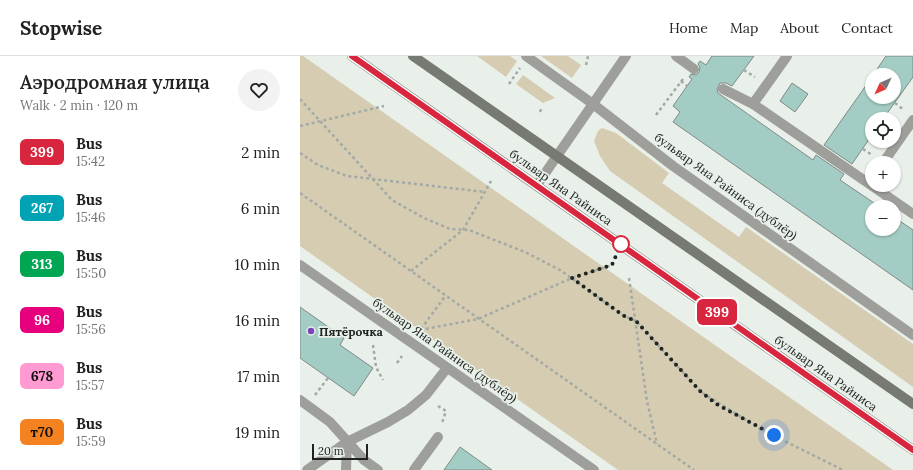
<!DOCTYPE html>
<meta charset="utf-8">
<style>
:root{--surface:#fff;--page:#f2f2f2;--text:#222;--muted:#767676;--line:#e0e0e0}
body{margin:0;font-family:Lora,serif;background:var(--page);color:var(--text);height:100vh;display:flex;flex-direction:column;font-size:15px;white-space:nowrap}
*{box-sizing:border-box;margin:0}
p{font-size:13px;color:var(--muted)}
.icon{flex:none;width:22px;height:22px;fill:none;stroke:currentColor;stroke-width:2;stroke-linecap:round;stroke-linejoin:round}
.map{position:relative;flex:1;overflow:hidden}
.side{display:flex;flex-direction:column;background:var(--surface);width:300px}
.side>*{flex:none}
.badge{padding:0 8px;border-radius:6px;font-size:14px;line-height:26px}
.needle{width:26px;rotate:226deg}
.tools{position:absolute;left:565px;top:12px;display:grid;gap:8px}
.tools a{display:grid;place-items:center;width:36px;height:36px;border-radius:50%;background:var(--surface);box-shadow:0 1px 3px #0004;font-size:20px}
.scale{position:absolute;left:12px;bottom:10px;width:56px;box-sizing:border-box;padding-left:4px;border:2px solid #202421;border-top:0;font-size:11px;line-height:14px;white-space:nowrap;color:#202421;-webkit-text-stroke:3px #e8f0e9;paint-order:stroke}
.you{position:absolute;width:20px;height:20px;margin:-10px;border:3px solid #fff;border-radius:50%;background:#1a73e8;box-shadow:0 0 0 6px #1a73e833}
.map>.badge{position:absolute;translate:-50% -50%;box-shadow:0 0 0 2px #fff}
.round{display:grid;place-items:center;flex:none;width:42px;height:42px;border-radius:21px;background:var(--page)}
.summary{display:flex;align-items:center;justify-content:space-between;height:68px;padding:0 20px}
h1{font-size:19px;font-weight:600;line-height:30px}
ul{padding:0;list-style:none}
li{display:flex;align-items:center;gap:12px;height:56px;padding:0 20px}
li div{flex:1}
li b{display:block;font-size:15px}
li em{font-style:normal}
li .badge{min-width:44px;font-weight:700;text-align:center}
header{display:flex;align-items:center;gap:24px;box-sizing:border-box;height:56px;padding:0 20px;background:var(--surface);border-bottom:1px solid var(--line)}
header strong{font-size:19px}
nav{display:flex;gap:22px;margin-inline-start:auto;font-size:14px}
main{display:flex;flex:1;min-height:0}
.map>svg:first-child{display:block}
.green{fill:#d6ccb2}
.building{fill:#a3cdc4;stroke:#7f8a88}
.lines{fill:none;stroke-linecap:round;stroke-linejoin:round}
.path{stroke:#a3aaa4;stroke-width:2.5;stroke-dasharray:3 3;stroke-linecap:butt}
.service{stroke:#9e9f9b;stroke-width:10}
.minor{stroke:#9e9f9b;stroke-width:10}
.secondary{stroke:#777973;stroke-width:10}
.line-casing{stroke:#fff;stroke-width:9}
.line{stroke:#d7263d;stroke-width:6}
.walk{stroke:#202421;stroke-width:4;stroke-dasharray:0 7.2}
.stop-dot{fill:#fff;stroke:#d7263d;stroke-width:2}
.poi-dot{fill:#7b43ba;stroke:#e8f0e9;stroke-width:1.5}
.labels{text-anchor:middle;dominant-baseline:central;stroke-width:3.5;stroke-linejoin:round;paint-order:stroke}
.street-label{font-size:12px;fill:#202421;stroke:#e8f0e9}
.poi-label{font-size:12px;font-weight:bold;fill:#202421;stroke:#e8f0e9;text-anchor:start}
</style>
<header>
<strong>Stopwise</strong>
<nav><a>Home</a><a>Map</a><a>About</a><a>Contact</a></nav>
</header>
<main>
<section class="side">
<div class="summary"><div><h1>Аэродромная улица</h1><p>Walk · 2 min · 120 m</p></div><a class="round"><svg class="icon" aria-label="heart" viewBox="0 0 24 24"><path d="M12 20l-8-8c-3-5 5-10 8-4 3-6 11-1 8 4z"/></svg></a></div>
<ul>
<li><span class="badge" style="background:#d7263d;color:#fff">399</span><div><b>Bus</b><p>15:42</p></div><em>2 min</em></li>
<li><span class="badge" style="background:#00a3b4;color:#fff">267</span><div><b>Bus</b><p>15:46</p></div><em>6 min</em></li>
<li><span class="badge" style="background:#00a651;color:#fff">313</span><div><b>Bus</b><p>15:50</p></div><em>10 min</em></li>
<li><span class="badge" style="background:#e6007e;color:#fff">96</span><div><b>Bus</b><p>15:56</p></div><em>16 min</em></li>
<li><span class="badge" style="background:#ff9ad2;color:#111">678</span><div><b>Bus</b><p>15:57</p></div><em>17 min</em></li>
<li><span class="badge" style="background:#f58220;color:#111">т70</span><div><b>Bus</b><p>15:59</p></div><em>19 min</em></li>
</ul>
</section>
<div class="map">
<svg width="613" height="414" viewBox="0 0 613 414">
<rect width="100%" height="100%" fill="#e8f0e9"/>
<g class="green">
<polygon points="0,0 3,0 593,414 318,414 0,190"/>
<polygon points="177,0 210,0 217,5 206,21"/>
<polygon points="241,0 268,0 281,9 272,22"/>
<polygon points="223,19 255,42 243,47 216,28"/>
<polygon points="302,72 316,77 369,117 362,127 439,181 446,171 613,288 613,331 310,115 300,100 294,85 298,75"/>
</g>
<g class="building">
<polygon points="412,0 454,0 432,30 426,27 420,27 417,33 418,37 513,104 516,99 544,118 540,124 580,151 572,151 572,173 594,173 594,161 613,174 613,234 373,66 380,56 373,50 392,23 389,21 391,18 396,19 399,16 400,11 398,8 400,5 406,9"/>
<polygon points="586,0 613,0 613,21 583,63 572,63 572,79 552,108 524,89 572,21 572,41 594,41 594,19 573,19"/>
<polygon points="492,27 508,38 495,56 480,45"/>
<polygon points="0,251 44,282 40,289 73,312 54,340 0,302"/>
<polygon points="160,391 192,414 144,414"/>
</g>
<g class="lines">
<g class="path">
<polyline points="286,9 288,0"/>
<polyline points="444,14 455,21"/>
<polyline points="381,25 387,30"/>
<polyline points="209,28 220,12"/>
<polyline points="0,43 92,144 124,162 150,173 169,174 225,196 260,214 324,260 336,265 401,336 462,374 543,414"/>
<polyline points="595,47 604,54"/>
<polyline points="240,56 242,51"/>
<polyline points="356,59 383,23"/>
<polyline points="0,70 84,50"/>
<polyline points="563,93 572,99"/>
<polyline points="0,97 18,109 47,120 185,136"/>
<polyline points="0,137 394,414"/>
<polyline points="111,215 163,174 191,125"/>
<polyline points="329,222 347,345 357,388"/>
<polyline points="121,273 146,239"/>
<polyline points="120,274 178,263 272,222 312,209"/>
<polyline points="73,289 76,311 83,324"/>
<polyline points="97,307 102,300"/>
<polyline points="15,339 28,322"/>
<polyline points="138,350 146,355 142,367"/>
</g>
<g class="service">
<polyline points="376,0 394,13"/>
<polyline points="423,33 453,48 613,158"/>
<polyline points="453,48 487,0"/>
<polyline points="583,107 613,64"/>
<polyline points="0,344 30,366 64,404 78,414"/>
<polyline points="46,414 47,386"/>
<polyline points="114,414 138,381"/>
</g>
<g class="minor">
<polyline points="226,0 293,48 373,110 613,279"/>
<polyline points="237,129 326,0"/>
<polyline points="0,209 294,414"/>
<polyline points="7,414 47,386 88,366 108,354 126,339 147,312"/>
</g>
<g class="secondary">
<polyline points="52,0 613,394"/>
<polyline points="113,0 613,348"/>
</g>
</g>
<g class="lines">
<g class="line-casing">
<polyline id="line" points="52,0 613,394"/>
</g>
<use href="#line" class="line"/>
<polyline class="walk" points="321,188 312,209 272,222 324,260 336,265 401,336 418,349 474,379"/>
</g>
<circle class="stop-dot" cx="321" cy="188" r="8"/>
<circle class="poi-dot" cx="11" cy="275" r="4"/>
<g class="labels">
<g class="street-label">
<text transform="translate(426 130) rotate(36)">бульвар Яна Райниса (дублёр)</text>
<text transform="translate(261 131) rotate(35)">бульвар Яна Райниса</text>
<text transform="translate(145 294) rotate(35)">бульвар Яна Райниса (дублёр)</text>
<text transform="translate(526 317) rotate(35)">бульвар Яна Райниса</text>
</g>
<g class="poi-label">
<text x="19" y="275">Пятёрочка</text>
</g>
</g>
</svg>
<div class="tools">
<a><svg class="needle" viewBox="-14 -14 28 28"><path d="M0-13l5 13h-10z" fill="#e53935"/><path d="M0 13l5-13h-10z" fill="#767676"/></svg></a>
<a><svg class="icon" aria-label="locate" viewBox="0 0 24 24"><circle cx="12" cy="12" r="6"/><path d="M12 2v4M12 18v4M2 12h4M18 12h4"/></svg></a>
<a>+</a>
<a>−</a>
</div>
<div class="scale">20 m</div>
<div class="you" style="left:474px;top:379px"></div>
<b class="badge" style="left:417px;top:256px;background:#d7263d;color:#fff">399</b>
</div>
</main>
